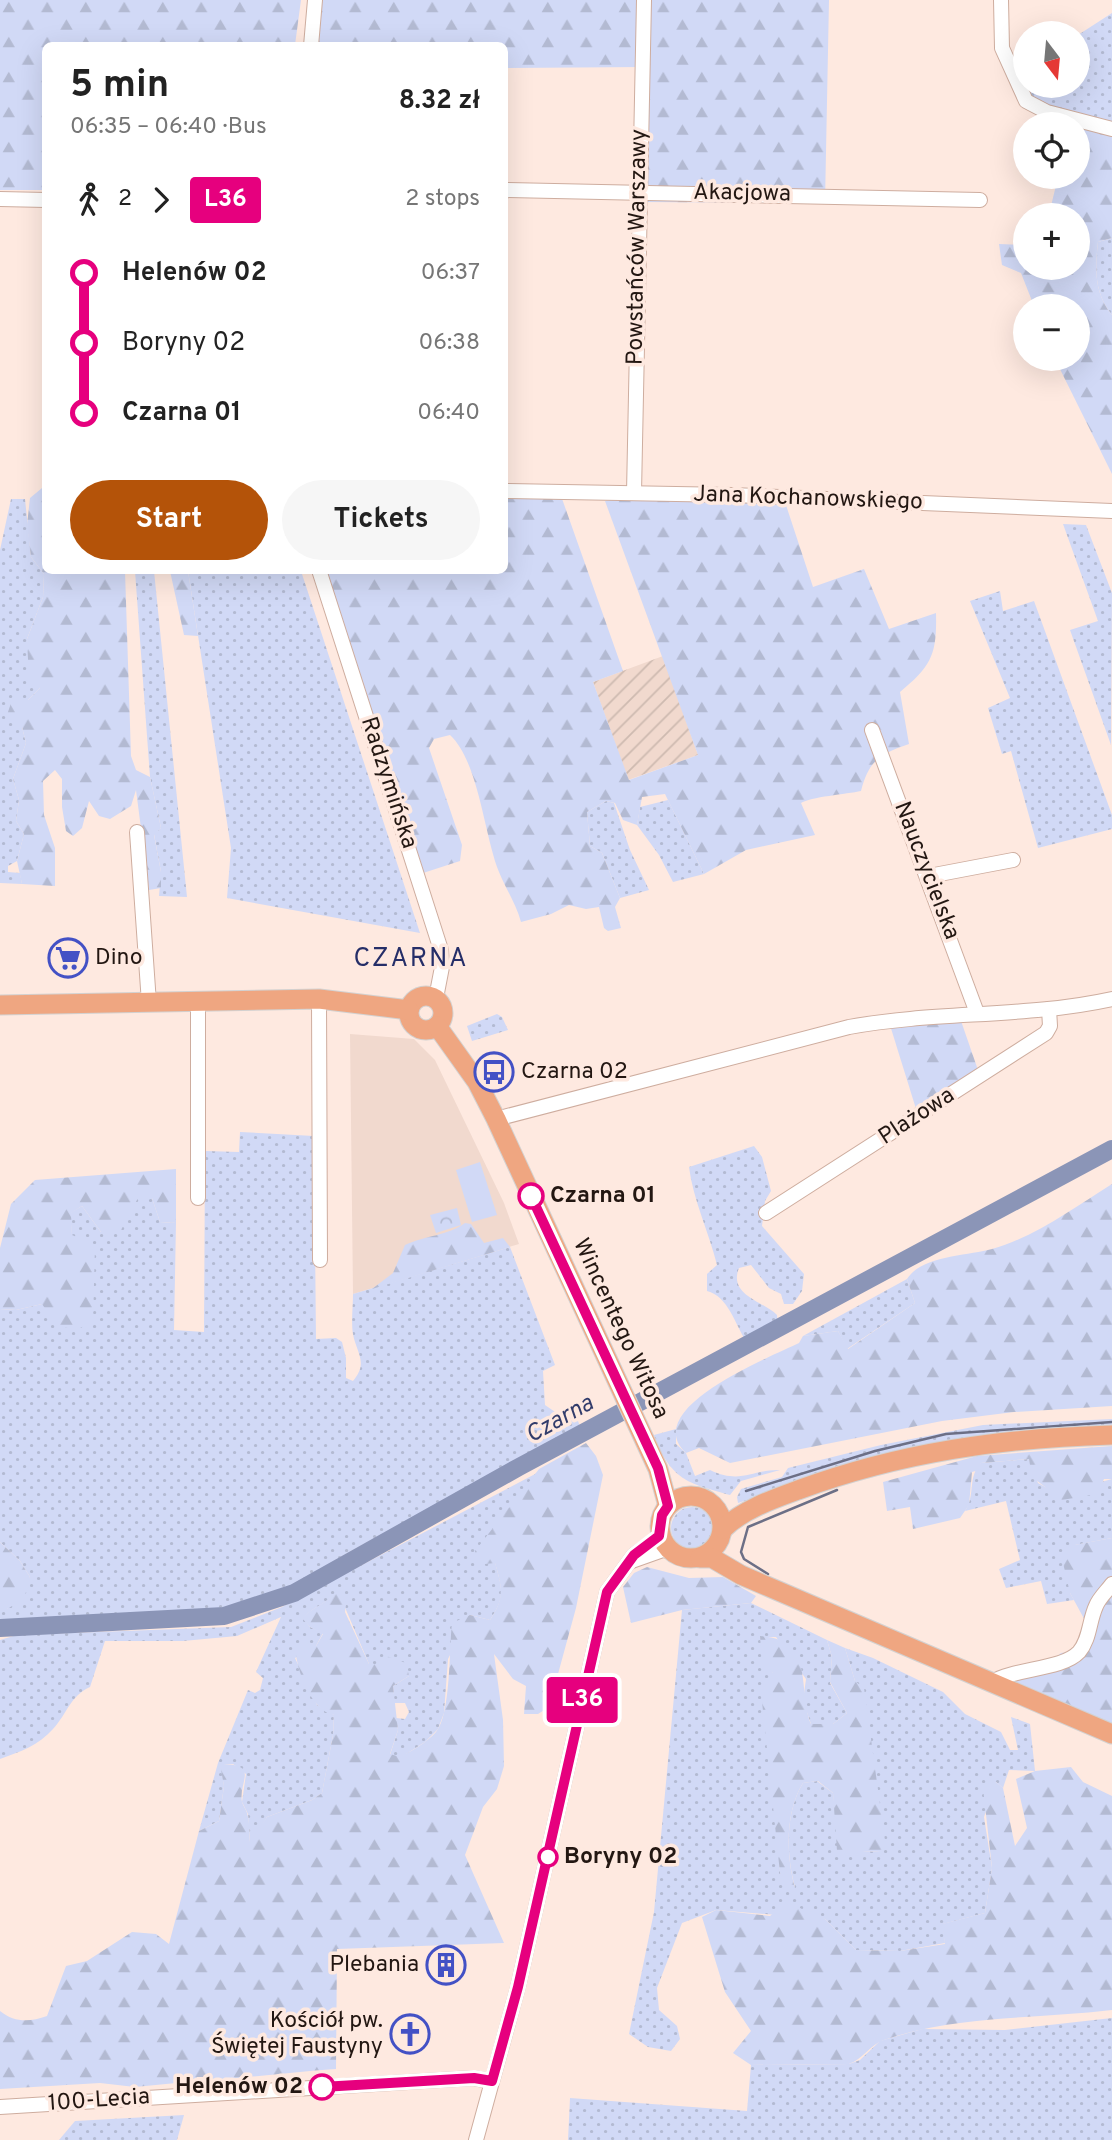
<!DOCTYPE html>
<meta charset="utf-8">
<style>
:root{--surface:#fff;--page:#f6f6f6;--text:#222;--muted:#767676;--accent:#b45309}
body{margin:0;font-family:Overpass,sans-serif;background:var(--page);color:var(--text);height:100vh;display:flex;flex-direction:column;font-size:26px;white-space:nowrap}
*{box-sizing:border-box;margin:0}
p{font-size:23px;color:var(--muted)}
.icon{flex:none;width:38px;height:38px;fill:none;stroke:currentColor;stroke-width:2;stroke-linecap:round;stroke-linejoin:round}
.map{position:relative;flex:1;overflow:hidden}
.side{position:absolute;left:42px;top:42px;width:466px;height:532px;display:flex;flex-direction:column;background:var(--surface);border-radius:10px;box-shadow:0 7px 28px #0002}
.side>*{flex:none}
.badge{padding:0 14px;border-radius:5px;font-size:24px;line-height:46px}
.needle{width:46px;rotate:164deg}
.buttons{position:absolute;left:1013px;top:21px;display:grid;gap:14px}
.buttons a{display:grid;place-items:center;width:77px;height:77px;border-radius:50%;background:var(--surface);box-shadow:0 7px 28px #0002;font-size:35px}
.map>.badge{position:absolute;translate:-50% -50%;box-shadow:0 0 0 4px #fff}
.legs{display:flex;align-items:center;gap:10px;height:77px;padding:0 28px;font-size:23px}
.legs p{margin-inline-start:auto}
.headline{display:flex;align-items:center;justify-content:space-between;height:119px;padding:0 28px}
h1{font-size:38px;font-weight:700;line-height:52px}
.action{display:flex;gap:14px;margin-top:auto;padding:14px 28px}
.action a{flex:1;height:80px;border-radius:42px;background:var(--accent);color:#fff;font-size:28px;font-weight:700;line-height:80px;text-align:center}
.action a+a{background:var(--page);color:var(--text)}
ul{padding:0 28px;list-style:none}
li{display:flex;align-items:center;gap:24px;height:70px;font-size:26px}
li i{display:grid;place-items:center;width:10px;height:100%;margin:0 9px;background:currentColor}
li i::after{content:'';width:18px;height:18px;margin:-9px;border:5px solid;border-radius:50%;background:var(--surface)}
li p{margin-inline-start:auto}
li:first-child i{background:linear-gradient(#0000 50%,currentColor 0)}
li:last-child i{background:linear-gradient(currentColor 50%,#0000 0)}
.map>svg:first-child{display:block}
.built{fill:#f1d9ce}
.industrial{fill:url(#industrial-furrows)}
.grass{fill:url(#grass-dots)}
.forest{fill:url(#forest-firs)}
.park{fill:url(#park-crowns)}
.pitch{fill:#d1d9f6}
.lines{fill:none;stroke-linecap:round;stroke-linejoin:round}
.stream{stroke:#6c6f86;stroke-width:2.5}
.river{stroke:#8b95b7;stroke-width:18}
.minor-casing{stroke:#cead9f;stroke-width:16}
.major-casing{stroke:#d3d1d0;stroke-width:21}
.minor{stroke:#fff;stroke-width:14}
.major{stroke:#efa681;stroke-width:19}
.line-1-casing{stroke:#fff;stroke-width:16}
.line-1{stroke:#e6007e;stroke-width:10}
.stop-1-dot{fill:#fff;stroke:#e6007e;stroke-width:3.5}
.labels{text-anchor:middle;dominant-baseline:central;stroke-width:7;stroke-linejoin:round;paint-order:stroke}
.street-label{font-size:23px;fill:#231712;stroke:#fee9e0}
.poi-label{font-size:23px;fill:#231712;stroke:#fee9e0;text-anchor:start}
.stop-label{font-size:23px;font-weight:bold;fill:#231712;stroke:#fee9e0;text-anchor:start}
.water-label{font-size:24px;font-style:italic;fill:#323c6b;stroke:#fee9e0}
.quarter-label{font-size:26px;letter-spacing:2px;fill:#252e68;stroke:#fee9e0}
</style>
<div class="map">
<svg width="1112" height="2140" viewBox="0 0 1112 2140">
<defs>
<pattern id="industrial-furrows" width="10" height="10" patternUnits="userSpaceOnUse" patternTransform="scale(1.75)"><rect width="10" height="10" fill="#f1d9ce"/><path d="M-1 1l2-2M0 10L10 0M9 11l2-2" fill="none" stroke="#cebab0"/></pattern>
<pattern id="grass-dots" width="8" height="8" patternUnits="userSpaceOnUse" patternTransform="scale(1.75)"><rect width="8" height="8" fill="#d1d9f6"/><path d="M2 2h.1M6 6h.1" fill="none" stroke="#b3bad2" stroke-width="1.8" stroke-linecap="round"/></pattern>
<pattern id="forest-firs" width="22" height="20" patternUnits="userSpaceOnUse" patternTransform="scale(1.75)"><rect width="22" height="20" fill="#d1d9f6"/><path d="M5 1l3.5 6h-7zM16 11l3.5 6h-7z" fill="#b3bad2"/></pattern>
<pattern id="park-crowns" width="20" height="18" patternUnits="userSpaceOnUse" patternTransform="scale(1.75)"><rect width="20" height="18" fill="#d1d9f6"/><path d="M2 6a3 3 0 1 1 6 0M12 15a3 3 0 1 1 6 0" fill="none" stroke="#b3bad2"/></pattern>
</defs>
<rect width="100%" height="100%" fill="#fee9e0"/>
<polygon class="built" points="350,1034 414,1039 435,1060 504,1203 519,1244 353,1294"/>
<polygon class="industrial" points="663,656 698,755 628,780 593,682"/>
<g class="grass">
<polygon points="1112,13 1112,127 1030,102 1026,86 1078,86 1078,35"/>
<path d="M 1112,238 L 1112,315 C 1094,293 1095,269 1098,242 Z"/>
<polygon points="11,499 25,499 31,557 44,574 43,597 27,639 40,688 28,700 22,727 26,743 13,779 19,800 16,821 24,834 17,861 8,866 8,872 20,873 22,884 0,883 0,550"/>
<polygon points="1063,524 1086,525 1112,593 1111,745 1070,630 1098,621"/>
<polygon points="135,571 154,571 187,897 159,896 161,872 154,834 161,828 150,777"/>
<polygon points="188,571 301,571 420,933 227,898 231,848"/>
<polygon points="1000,591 1003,611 1034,601 1112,815 1112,829 1038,848 1011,751 1002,754 988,708 1010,698 970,601"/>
<polygon points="668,800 704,874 673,882 659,855 637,825 640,807"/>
<polygon points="606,801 614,803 630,850 649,890 620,898 602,853 590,846 587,812"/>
<polygon points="497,1014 502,1017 508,1030 472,1041 467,1026"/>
<path d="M 240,1132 L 314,1136 L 316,1339 L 336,1338 L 342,1342 L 346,1358 L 346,1378 L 353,1381 C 369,1363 356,1352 353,1334 C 351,1322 353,1307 353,1294 L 510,1247 L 555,1365 L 543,1371 L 545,1405 L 558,1414 L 575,1413 L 581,1429 C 508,1468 435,1506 362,1545 C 311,1573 281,1597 222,1612 L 0,1623 L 0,1609 L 7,1609 L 30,1577 L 20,1561 L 0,1542 L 0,1309 L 16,1310 L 42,1304 L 72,1235 L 70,1213 L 82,1206 L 101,1232 L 138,1197 L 152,1198 L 160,1222 L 176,1223 L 174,1330 L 204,1332 L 205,1151 L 239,1152 Z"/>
<path d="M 754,1146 L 762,1157 L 771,1191 L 765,1201 L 762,1226 L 804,1274 L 802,1291 L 793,1304 L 784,1304 L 781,1294 L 769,1288 L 751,1265 L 739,1268 C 728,1295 763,1301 777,1315 L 778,1325 L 746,1341 C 735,1324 728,1296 707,1291 L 707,1274 L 717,1265 C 709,1232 693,1200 689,1167 Z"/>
<polygon points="907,1279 915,1303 847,1349 838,1331 803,1336"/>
<polygon points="1112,1419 1112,1427 1005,1433 911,1448 738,1503 737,1497 741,1489 782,1477 788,1468 881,1445 983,1425"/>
<path d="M 676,1429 L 676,1444 L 686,1453 L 695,1476 L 710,1470 C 741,1485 753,1469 780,1470 L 741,1481 L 730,1495 C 687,1483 671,1480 654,1435 Z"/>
<path d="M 1029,1459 L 1038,1483 L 1058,1494 L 1112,1479 L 1112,1538 L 1075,1545 L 1070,1593 L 1074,1600 L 1047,1604 L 1041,1581 L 1006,1588 L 999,1569 L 1020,1560 L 1006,1501 L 965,1511 C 976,1495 967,1477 981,1463 Z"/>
<path d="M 537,1473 L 495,1562 C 502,1589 506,1596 490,1620 L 470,1615 L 448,1659 L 444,1713 L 438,1729 L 425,1742 L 400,1758 L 390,1755 L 398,1730 L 396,1718 L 405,1719 L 409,1712 L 405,1703 L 394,1703 L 393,1686 L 409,1676 L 369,1664 L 338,1591 C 327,1604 314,1606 303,1618 L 310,1627 L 323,1633 L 316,1646 L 295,1658 L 317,1705 L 334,1715 L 333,1735 L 322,1793 L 312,1800 L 267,1817 L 253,1842 L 250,1842 L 248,1814 L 242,1802 L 246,1774 L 233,1764 L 221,1764 L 224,1786 L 219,1821 L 199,1831 L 218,1763 L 248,1690 L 255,1693 L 260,1690 L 263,1678 L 256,1672 L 281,1617 L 237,1636 L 183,1641 L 105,1641 L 90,1687 C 70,1696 67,1714 53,1729 C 39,1745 20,1752 0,1759 L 0,1640 L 17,1635 L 231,1627 L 282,1607 Z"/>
<circle cx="692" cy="1528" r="21"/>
<path d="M 751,1603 L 827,1640 L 832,1657 L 830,1683 L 847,1713 L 833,1724 L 811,1724 L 803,1701 L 806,1679 L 776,1637 L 760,1637 L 773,1673 L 780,1873 L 795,1887 C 786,1855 785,1812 803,1783 L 817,1781 L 833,1793 L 835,1809 L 862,1851 L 881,1852 L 855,1681 L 845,1648 L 873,1658 L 943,1692 L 965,1714 L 1001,1732 L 1010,1750 L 1018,1750 L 1011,1717 L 1030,1724 L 1035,1771 L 1009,1770 L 1003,1788 L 996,1782 L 984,1817 L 992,1868 L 985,1913 L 943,1924 L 945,1943 L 900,1951 L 856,1950 L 825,1919 L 716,1910 L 682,1923 L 657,1988 L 659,2010 L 677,2026 L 680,2039 L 671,2051 L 648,2047 L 629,2034 L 654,1912 L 682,1610 Z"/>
<polygon points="1112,2018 1112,2140 568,2140 570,2098 747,2111 751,2065 849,2064 860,2060 880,2041 922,2029 1005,2030"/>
<polygon points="184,2115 177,2140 59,2140 75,2121"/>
</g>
<g class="forest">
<polygon points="0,0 301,0 295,45 46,46 45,190 0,190"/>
<polygon points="321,0 829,0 825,203 640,202 644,67 504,68 504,46 316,46"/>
<path d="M 1078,127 L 1112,136 L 1112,238 L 1098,242 C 1095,269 1094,293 1112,315 L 1112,474 L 1055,359 L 1078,359 L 1078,306 L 1034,306 L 1021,273 L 1002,265 L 999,244 L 1025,245 L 1026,268 L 1078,268 L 1078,215 L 1058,215 L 1051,206 L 1058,177 L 1078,177 Z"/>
<polygon points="42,488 45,488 46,570 125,571 131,756 136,770 150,777 161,828 154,835 161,872 161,888 149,890 136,790 131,806 110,819 99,816 89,801 82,828 73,836 66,831 62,807 62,779 55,770 43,781 44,815 55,848 55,886 22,884 17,861 24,834 16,821 19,800 13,779 26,743 22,727 7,715 14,694 28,700 40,688 29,679 27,639 43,597 44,574 31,557 27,525 30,498"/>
<path d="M 504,491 L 560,493 L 623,671 L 593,682 L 629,780 L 698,755 L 605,501 L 641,495 L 784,499 L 813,587 L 864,569 L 889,629 L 936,613 C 937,654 932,666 900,692 L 909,744 C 880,754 869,760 861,791 C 847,794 810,797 801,803 L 815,835 L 746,850 L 704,874 L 665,794 L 642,797 L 637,825 L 623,820 L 615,803 L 606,801 L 587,812 L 590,846 L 602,853 L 620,898 L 615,907 L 621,928 L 608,931 L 604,928 L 599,907 L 586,909 L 569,905 L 551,914 L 521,922 C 516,904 506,889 499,872 C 484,835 479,762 450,735 L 434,739 L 429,748 L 462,845 L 460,861 L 417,875 L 320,571 L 504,570 Z"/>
<polygon points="170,571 188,571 198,636 184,635"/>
<polygon points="960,1018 979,1073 917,1112 889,1022"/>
<polygon points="176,1169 176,1223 160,1222 152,1198 138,1198 121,1230 101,1232 82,1206 71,1213 72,1235 95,1245 93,1322 78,1329 58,1327 42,1304 16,1310 0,1309 0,1248 11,1204 35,1180"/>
<path d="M 1112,1184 L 1112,1406 L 1014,1412 L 942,1421 L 730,1463 L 699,1448 L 686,1453 C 639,1409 768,1358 799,1343 L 803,1336 L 838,1331 L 848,1349 L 915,1303 L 907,1279 C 922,1255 968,1256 992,1249 C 1035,1237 1075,1207 1112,1184 Z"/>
<path d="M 465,1223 L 471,1224 L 484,1243 L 503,1238 L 510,1247 L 372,1289 L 393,1273 L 405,1245 C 427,1235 447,1236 465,1223 Z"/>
<path d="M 586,1443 L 596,1456 L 603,1475 L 576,1608 L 549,1707 L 538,1714 L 524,1714 L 526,1686 L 513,1679 L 494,1654 L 503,1720 L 504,1766 L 497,1789 L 483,1807 L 465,1855 L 504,1943 L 337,1949 L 336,2069 C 292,2072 250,2078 206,2080 L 205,2077 L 197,2077 L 197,2081 L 135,2087 L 100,2083 L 0,2089 L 0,2011 C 15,2023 30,2022 47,2016 L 66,1966 L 87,1961 L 132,1932 L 156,1934 L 169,1944 L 199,1831 L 219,1821 L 224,1786 L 220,1764 C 261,1764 238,1781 242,1802 C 243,1806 246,1809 247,1813 C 250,1822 249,1833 250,1842 L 267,1817 L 312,1800 L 322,1793 L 333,1735 L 334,1715 C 310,1711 295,1666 295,1644 L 316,1646 L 323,1634 L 310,1627 L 302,1618 C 314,1606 327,1604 338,1590 L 347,1597 L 345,1612 L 369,1664 L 377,1664 L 386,1656 L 406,1663 L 409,1676 L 393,1686 L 398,1730 L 390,1754 L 400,1757 C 413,1750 426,1743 436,1732 C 451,1714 449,1648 452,1623 L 470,1615 L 490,1620 C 505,1598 502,1587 495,1563 L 475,1565 L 475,1551 L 539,1469 Z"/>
<polygon points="1112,1446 1112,1479 1104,1479 1097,1494 1062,1500 1032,1477 1029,1459 981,1463 979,1470 972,1472 969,1505 960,1518 913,1529 910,1507 887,1511 883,1482 977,1456"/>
<polygon points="1112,1538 1112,1734 992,1682 1040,1670 1061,1653 1075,1651 1093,1635 1070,1593 1061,1554 1074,1545"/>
<polygon points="0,1542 20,1561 30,1577 24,1599 7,1609 0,1609"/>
<polygon points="647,1567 689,1578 723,1577 756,1596 751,1603 682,1610 631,1623 623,1587 634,1573"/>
<path d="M 760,1636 C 816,1639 797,1689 811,1724 L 833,1724 L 847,1713 L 830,1682 L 832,1657 L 827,1640 L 845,1648 L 855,1681 L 864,1688 L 885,1841 L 881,1852 L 862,1851 L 853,1857 L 837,1851 L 833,1793 L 818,1781 L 803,1783 C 785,1812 786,1855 795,1888 L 787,1889 L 780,1873 L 761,1692 L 773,1673 L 762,1661 Z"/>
<path d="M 1071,1767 L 1083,1782 L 1112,1796 L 1112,2010 C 1037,2019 956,2015 884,2040 C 871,2044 863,2059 849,2064 L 751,2065 L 733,2053 L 751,2031 L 725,1992 L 702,1917 L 716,1910 L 770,1916 L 786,1902 L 825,1919 L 856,1950 L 900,1951 L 945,1944 L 942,1924 L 985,1913 L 992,1868 L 983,1788 L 996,1782 L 1003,1788 L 1015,1846 L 1027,1828 L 1016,1779 L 1035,1771 Z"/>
</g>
<polygon class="park" points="457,1208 461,1225 436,1233 430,1215"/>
<polygon class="pitch" points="480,1162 497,1215 472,1222 456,1170"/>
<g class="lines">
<g class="stream">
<polyline points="746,1491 875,1451 946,1434 1112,1422"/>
<polyline points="768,1574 744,1559 741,1552 748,1527 837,1490"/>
</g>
<polyline class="river" points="0,1628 224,1616 294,1593 519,1467 1112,1149"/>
<g class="minor-casing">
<g id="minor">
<polyline points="1001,0 1002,48 1026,101 1047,112 1112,129"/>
<polyline points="311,46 315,0"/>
<polyline points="504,190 980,200"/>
<polyline points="0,199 46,200"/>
<polyline points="504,491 732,495 1112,511"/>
<polyline points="634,493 644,0"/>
<polyline points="319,570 441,950 442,967 436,998"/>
<polyline points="872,730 977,1013"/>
<polyline points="137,832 149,1003"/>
<polyline points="929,876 1013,860"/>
<polyline points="319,999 320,1260"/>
<path d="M 496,1119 L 849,1027 C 936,1011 1026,1018 1112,999"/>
<polyline points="198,1198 198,1002"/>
<polyline points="766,1213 1046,1033 1050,1026 1049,1009"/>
<polyline points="632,1561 663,1550 670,1551"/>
<path d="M 992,1682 C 1015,1668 1062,1670 1079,1652 C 1090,1639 1089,1621 1096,1606 C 1099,1598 1107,1591 1112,1584"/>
<polyline points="0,2107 473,2078 491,2081"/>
<polyline points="476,2140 518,1987 607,1592 634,1555 657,1539 660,1532"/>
</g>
</g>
<g class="major-casing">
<g id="major">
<circle cx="426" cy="1013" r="17"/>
<polyline points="0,1005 319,999 409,1010"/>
<polyline points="437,1026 477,1082 496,1119 658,1469 668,1506"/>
<circle cx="691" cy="1527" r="31"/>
<path d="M 723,1529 C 742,1510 773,1499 798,1490 C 901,1452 1003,1438 1112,1435"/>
<polyline points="700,1558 712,1558 741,1575 1112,1734"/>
</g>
</g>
<use href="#minor" class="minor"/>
<use href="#major" class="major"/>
</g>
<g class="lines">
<g class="line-1-casing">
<polyline id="line-1" points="322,2087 474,2078 492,2081 518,1987 607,1592 634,1555 659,1536 662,1515 668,1506 658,1468 531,1196"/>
</g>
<use href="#line-1" class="line-1"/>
</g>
<defs>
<g id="supermarket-ring" transform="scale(2.0125)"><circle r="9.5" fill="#fee9e0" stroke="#4351c5" stroke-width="1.5"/><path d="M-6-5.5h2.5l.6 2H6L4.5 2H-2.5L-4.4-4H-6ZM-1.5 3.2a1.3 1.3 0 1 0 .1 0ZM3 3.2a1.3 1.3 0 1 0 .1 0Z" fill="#4351c5"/></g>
<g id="bus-ring" transform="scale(2.0125)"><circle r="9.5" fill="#fee9e0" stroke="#4351c5" stroke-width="1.5"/><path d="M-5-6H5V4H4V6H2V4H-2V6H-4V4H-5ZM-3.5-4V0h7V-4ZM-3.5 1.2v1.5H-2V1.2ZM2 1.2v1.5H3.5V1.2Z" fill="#4351c5"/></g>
<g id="building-ring" transform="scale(2.0125)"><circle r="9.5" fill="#fee9e0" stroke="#4351c5" stroke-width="1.5"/><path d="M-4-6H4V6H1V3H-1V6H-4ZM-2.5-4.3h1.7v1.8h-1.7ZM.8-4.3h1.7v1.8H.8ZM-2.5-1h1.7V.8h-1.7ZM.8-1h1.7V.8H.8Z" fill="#4351c5"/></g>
<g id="church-ring" transform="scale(2.0125)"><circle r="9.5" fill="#fee9e0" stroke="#4351c5" stroke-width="1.5"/><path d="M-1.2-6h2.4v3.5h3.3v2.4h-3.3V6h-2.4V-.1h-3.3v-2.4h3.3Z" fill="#4351c5"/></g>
</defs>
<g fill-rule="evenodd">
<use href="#supermarket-ring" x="68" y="958"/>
<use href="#bus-ring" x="494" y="1072"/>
<use href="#building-ring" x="446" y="1965"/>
<use href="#church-ring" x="410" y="2034"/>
</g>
<g class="stop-1-dot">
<circle cx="531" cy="1196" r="12"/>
<circle cx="548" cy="1857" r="9"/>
<circle cx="322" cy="2087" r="12"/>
</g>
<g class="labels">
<g class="street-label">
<text transform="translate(742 194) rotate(1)">Akacjowa</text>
<text transform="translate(638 247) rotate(-89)">Powstańców Warszawy</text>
<text transform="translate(808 499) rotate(2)">Jana Kochanowskiego</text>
<text transform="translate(388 783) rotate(72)">Radzymińska</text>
<text transform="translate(926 871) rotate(69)">Nauczycielska</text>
<text transform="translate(917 1117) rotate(-33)">Plażowa</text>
<text transform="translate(620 1329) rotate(65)">Wincentego Witosa</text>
<text transform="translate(99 2101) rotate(-4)">100-Lecia</text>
</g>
<g class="poi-label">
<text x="95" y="958">Dino</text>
<text x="521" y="1072">Czarna 02</text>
<text x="419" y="1965" text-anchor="end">Plebania</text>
<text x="383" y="2021" text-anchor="end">Kościół pw.<tspan x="383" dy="26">Świętej Faustyny</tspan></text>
</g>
<g class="stop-label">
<text x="550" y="1196">Czarna 01</text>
<text x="564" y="1857">Boryny 02</text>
<text x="303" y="2087" text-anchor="end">Helenów 02</text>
</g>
<g class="water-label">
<text transform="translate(560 1420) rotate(-29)">Czarna</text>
</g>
<g class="quarter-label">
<text x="411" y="959">CZARNA</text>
</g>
</g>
</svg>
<div class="buttons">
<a><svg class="needle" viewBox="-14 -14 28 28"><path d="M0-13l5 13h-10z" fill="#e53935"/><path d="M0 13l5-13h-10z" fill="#767676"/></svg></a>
<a><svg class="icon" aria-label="locate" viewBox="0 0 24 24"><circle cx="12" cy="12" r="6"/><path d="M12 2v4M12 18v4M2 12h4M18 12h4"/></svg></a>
<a>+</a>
<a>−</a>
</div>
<b class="badge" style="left:582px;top:1700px;background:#e6007e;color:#fff">L36</b>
<section class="side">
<div class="headline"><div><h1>5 min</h1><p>06:35 – 06:40 · Bus</p></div><b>8.32 zł</b></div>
<div class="legs"><svg class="icon" aria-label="walk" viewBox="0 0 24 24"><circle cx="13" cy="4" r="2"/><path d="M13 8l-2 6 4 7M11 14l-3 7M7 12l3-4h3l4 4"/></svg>2<svg class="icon" aria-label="forward" viewBox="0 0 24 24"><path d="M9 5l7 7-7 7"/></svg><b class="badge" style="background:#e6007e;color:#fff">L36</b><p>2 stops</p></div>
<ul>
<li><i style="color:#e6007e"></i><b>Helenów 02</b><p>06:37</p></li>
<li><i style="color:#e6007e"></i><span>Boryny 02</span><p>06:38</p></li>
<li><i style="color:#e6007e"></i><b>Czarna 01</b><p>06:40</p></li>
</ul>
<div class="action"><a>Start</a><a>Tickets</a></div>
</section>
</div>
